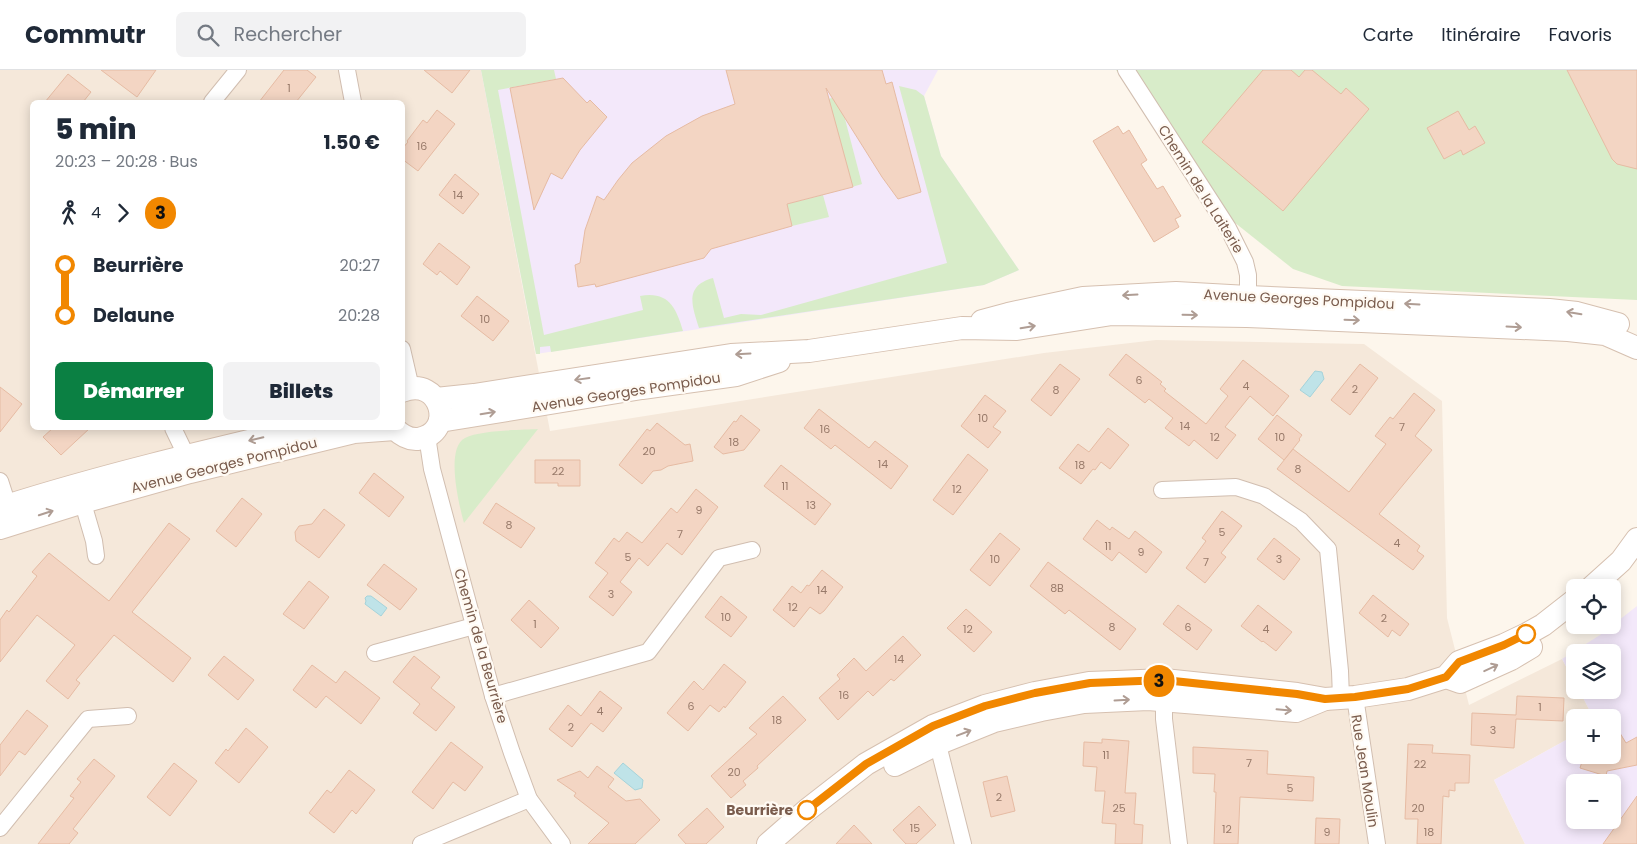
<!DOCTYPE html>
<html lang="fr">
<meta charset="utf-8">
<style>
:root{--surface:#fff;--page:#f2f2f3;--text:#1f2937;--muted:#747a83;--line:#e0e1e3;--accent:#0b8043}
body{margin:0;font-family:Poppins,sans-serif;background:var(--page);color:var(--text);height:100vh;display:flex;flex-direction:column;font-size:19px;white-space:nowrap}
*{box-sizing:border-box;margin:0}
p{font-size:16px;color:var(--muted)}
.icon{flex:none;width:28px;height:28px;fill:none;stroke:currentColor;stroke-width:2;stroke-linecap:round;stroke-linejoin:round}
.map{position:relative;flex:1;overflow:hidden}
.drawer{position:absolute;left:30px;top:30px;width:375px;height:330px;display:flex;flex-direction:column;background:var(--surface);border-radius:8px;box-shadow:0 2px 12px #0003}
.drawer>*{flex:none}
.badge{padding:0 10px;border-radius:16px;font-size:18px;line-height:32px}
.controls{position:absolute;left:1566px;top:509px;display:grid;gap:10px}
.controls a{display:grid;place-items:center;width:55px;height:55px;border-radius:8px;background:var(--surface);box-shadow:0 2px 12px #0003;font-size:25px}
.map>.badge{position:absolute;translate:-50% -50%;box-shadow:0 0 0 2px #fff}
.legs{display:flex;align-items:center;gap:8px;height:55px;padding:0 25px;font-size:16px}
.legs p{margin-inline-start:auto}
.overview{display:flex;align-items:center;justify-content:space-between;height:85px;padding:0 25px}
h1{font-size:28px;font-weight:800;line-height:38px}
.button{display:flex;gap:10px;margin-top:auto;padding:10px 25px}
.button a{flex:1;height:58px;border-radius:8px;background:var(--accent);color:#fff;font-size:20px;font-weight:800;line-height:58px;text-align:center}
.button a+a{background:var(--page);color:var(--text)}
ul{padding:0 25px;list-style:none}
li{display:flex;align-items:center;gap:18px;height:50px;font-size:19px}
li i{display:grid;place-items:center;width:8px;height:100%;margin:0 6px;background:currentColor}
li i::after{content:'';width:12px;height:12px;margin:-6px;border:4px solid;border-radius:50%;background:var(--surface)}
li p{margin-inline-start:auto}
li:first-child i{background:linear-gradient(#0000 50%,currentColor 0)}
li:last-child i{background:linear-gradient(currentColor 50%,#0000 0)}
header{display:flex;align-items:center;gap:30px;box-sizing:border-box;height:70px;padding:0 25px;background:var(--surface);border-bottom:1px solid var(--line)}
header strong{font-size:24px}
nav{display:flex;gap:28px;margin-inline-start:auto;font-size:18px}
.search{width:350px;height:45px;background:var(--page);display:flex;align-items:center;gap:12px;box-sizing:border-box;padding:0 18px;border-radius:8px;color:var(--muted);font-size:19px}
.map>svg:first-child{display:block}
.residential{fill:#f5e8da;fill-rule:evenodd}
.education{fill:#f3e8fa;fill-rule:evenodd}
.green{fill:#d8ecc9}
.water{fill:#bfe3e8;stroke:#a5d3da}
.building{fill:#f3d5c3;stroke:#e6bba3}
.lines{fill:none;stroke-linecap:round;stroke-linejoin:round}
.street-casing{stroke:#d1beb0;stroke-width:18}
.secondary-casing{stroke:#d6c0b0;stroke-width:24}
.street{stroke:#fff;stroke-width:16}
.secondary{stroke:#fff;stroke-width:22}
.oneway{stroke:#af9d94}
.line-1-casing{stroke:#fff;stroke-width:11}
.line-1{stroke:#f18700;stroke-width:8}
.stop-1-dot{fill:#fff;stroke:#f18700;stroke-width:2.5}
.labels{text-anchor:middle;dominant-baseline:central;stroke-width:4.5;stroke-linejoin:round;paint-order:stroke}
.number-label{font-size:11px;fill:#987a6a}
.street-label{font-size:14px;fill:#7a5c4d;stroke:#fffaf3}
.stop-label{font-size:14px;font-weight:bold;fill:#7a5c4d;stroke:#fffaf3;text-anchor:end}
</style>
<header>
<strong>Commutr</strong>
<div class="search"><svg class="icon" aria-label="search" viewBox="0 0 24 24"><circle cx="10" cy="10" r="6"/><path d="M15 15l6 6"/></svg>Rechercher</div>
<nav><a>Carte</a><a>Itinéraire</a><a>Favoris</a></nav>
</header>
<div class="map">
<svg width="1637" height="774" viewBox="0 0 1637 774">
<rect width="100%" height="100%" fill="#fdf6ec"/>
<path class="residential" d="M 0,0 L 481,0 L 550,361 L 1044,283 L 1156,270 L 1364,274 L 1442,331 L 1447,548 L 1469,635 L 1562,589 L 1575,613 L 1575,620 L 1579,620 L 1593,647 L 1575,648 L 1575,665 L 1494,710 L 1525,774 L 0,774 ZM 32,32 L 402,32 L 402,358 L 32,358 Z"/>
<g class="education">
<polygon points="481,0 938,0 924,26 941,86 1019,200 984,215 536,284"/>
<path d="M 1637,536 L 1637,774 L 1525,774 L 1494,710 L 1575,665 L 1575,685 L 1612,685 L 1612,648 L 1593,647 L 1579,620 L 1612,620 L 1612,582 L 1575,582 L 1575,613 L 1562,589 L 1600,565 ZM 1575,712 L 1612,712 L 1612,750 L 1575,750 Z"/>
</g>
<g class="green">
<path d="M 481,0 L 554,0 L 556,9 L 498,20 L 544,265 L 643,240 L 640,226 C 668,221 676,237 683,261 L 551,282 L 550,276 L 540,277 L 540,284 L 536,284 Z"/>
<polygon points="1116,0 1637,0 1637,230 1342,216 1293,199 1234,152"/>
<path d="M 899,16 L 916,20 L 924,26 L 941,86 L 1019,200 L 984,215 L 699,258 C 692,236 684,216 713,208 L 724,248 L 741,244 L 761,245 L 947,193 Z"/>
<polygon points="839,26 862,114 852,117 828,29"/>
<polygon points="823,125 829,147 792,156 787,134"/>
<path d="M 538,359 L 464,453 C 459,435 445,378 465,368 C 481,360 520,360 538,359 Z"/>
</g>
<g class="water">
<polygon points="1315,301 1322,302 1324,309 1310,327 1300,320"/>
<polygon points="367,526 371,526 387,538 381,546 365,534 366,531 365,528"/>
<polygon points="623,693 643,710 642,718 635,720 614,703"/>
</g>
<g class="building">
<polygon points="101,0 156,0 137,27"/>
<polygon points="284,0 307,0 316,7 296,32 259,32"/>
<polygon points="424,0 470,0 452,23"/>
<polygon points="726,0 882,0 886,14 892,12 921,122 898,129 882,107 826,18 853,117 787,134 792,156 711,179 704,188 596,217 595,214 578,217 575,195 580,193 585,160 597,126 604,130 618,110 632,93 666,66 702,46 735,34"/>
<polygon points="1263,0 1291,0 1299,7 1305,0 1312,0 1341,24 1346,18 1369,39 1283,141 1202,72"/>
<polygon points="1567,0 1637,0 1637,99 1617,94 1612,89"/>
<polygon points="68,4 91,22 83,32 45,32"/>
<polygon points="563,8 587,33 590,30 607,47 580,80 562,109 551,103 534,140 510,18"/>
<polygon points="437,40 455,54 418,101 402,89 402,79 408,72 407,71 423,50 427,53"/>
<polygon points="1458,41 1469,60 1475,56 1485,73 1463,85 1461,80 1444,89 1427,58"/>
<polygon points="1118,56 1123,64 1129,60 1147,90 1141,94 1157,119 1163,116 1181,146 1175,149 1179,157 1154,172 1093,71"/>
<polygon points="455,104 479,124 463,144 439,125"/>
<polygon points="439,173 470,197 457,215 440,201 437,205 423,194"/>
<polygon points="477,226 509,251 493,271 461,246"/>
<polygon points="1126,284 1162,312 1160,314 1166,319 1164,321 1206,354 1228,326 1220,319 1243,290 1289,326 1273,346 1250,326 1225,357 1236,365 1217,389 1194,370 1189,376 1165,358 1173,348 1149,329 1145,333 1109,305"/>
<polygon points="1060,294 1080,309 1051,346 1031,330"/>
<polygon points="1360,294 1378,308 1350,345 1331,330"/>
<polygon points="0,317 22,334 0,362"/>
<polygon points="1414,323 1435,340 1415,366 1432,380 1379,444 1420,476 1417,481 1424,486 1413,500 1277,399 1293,379 1349,422 1386,374 1375,366 1390,347 1393,349"/>
<polygon points="985,325 1006,341 993,357 1001,362 988,378 961,356"/>
<polygon points="819,339 869,378 875,371 908,396 891,419 835,375 831,379 804,358"/>
<polygon points="741,345 760,360 744,380 723,384 714,377 734,351 736,352"/>
<polygon points="1277,345 1302,365 1299,369 1300,370 1284,390 1258,369"/>
<polygon points="657,353 685,375 690,374 693,391 668,396 661,400 653,401 642,414 619,395 647,359 650,361"/>
<polygon points="53,358 90,358 61,385 43,367"/>
<polygon points="1108,358 1129,375 1110,399 1101,392 1095,400 1093,399 1081,414 1059,398 1078,374 1089,382"/>
<polygon points="968,384 988,400 953,445 933,430"/>
<polygon points="535,390 580,390 580,416 558,416 558,413 535,413"/>
<polygon points="781,395 831,434 815,455 764,416"/>
<polygon points="374,403 404,427 389,447 359,423"/>
<polygon points="696,419 718,437 682,485 667,473 648,496 639,488 620,512 632,522 613,546 589,527 608,503 595,493 614,468 619,472 627,462 642,473 671,438 677,443"/>
<polygon points="242,428 262,444 236,477 216,461"/>
<polygon points="496,433 535,458 521,478 483,453"/>
<polygon points="324,439 345,455 319,488 296,471 295,462 299,456 312,454"/>
<polygon points="1222,441 1242,456 1221,483 1226,487 1205,513 1186,498 1206,471 1202,468"/>
<polygon points="1097,450 1110,460 1112,457 1129,469 1135,461 1162,482 1146,503 1119,482 1112,491 1083,469"/>
<polygon points="169,453 190,469 132,542 191,588 173,612 114,565 76,610 80,613 68,629 46,611 75,575 37,545 0,592 0,550 7,540 9,542 37,506 32,502 49,483 109,531"/>
<polygon points="1000,463 1020,479 990,516 970,500"/>
<polygon points="1274,468 1300,489 1284,510 1257,489"/>
<polygon points="1048,492 1136,559 1120,580 1069,540 1065,544 1030,516"/>
<polygon points="384,494 417,519 400,540 367,515"/>
<polygon points="822,500 843,517 824,541 820,544 810,537 794,557 773,540 792,516 801,523 807,515 809,516"/>
<polygon points="309,511 329,527 304,559 283,544"/>
<polygon points="1373,525 1409,554 1400,566 1392,560 1388,567 1359,543"/>
<polygon points="721,526 747,547 731,567 705,547"/>
<polygon points="529,530 559,558 541,578 511,550"/>
<polygon points="1178,535 1212,560 1197,580 1163,554"/>
<polygon points="1258,535 1292,562 1276,581 1263,571 1262,572 1241,556"/>
<polygon points="966,539 992,562 974,582 947,558"/>
<polygon points="903,566 921,585 894,611 891,609 873,626 868,621 838,650 819,628 840,609 837,605 854,588 866,601"/>
<polygon points="224,586 254,610 238,630 208,605"/>
<polygon points="414,586 440,607 431,618 455,637 436,661 413,643 420,634 393,612"/>
<polygon points="724,594 746,612 725,638 724,636 719,642 710,635 688,661 667,643 694,611 703,620"/>
<polygon points="312,595 336,613 345,601 380,628 361,654 326,626 316,638 293,620"/>
<polygon points="600,621 622,638 603,662 591,653 572,677 549,659 568,635 581,646"/>
<polygon points="783,626 806,650 757,696 758,698 743,711 746,715 731,728 711,706 757,664 749,658"/>
<polygon points="1517,626 1564,628 1563,651 1516,649 1514,678 1471,675 1472,643 1516,645"/>
<polygon points="27,640 48,656 25,685 19,681 0,706 0,675"/>
<polygon points="1612,650 1626,673 1637,667 1637,695 1607,701 1606,706 1580,698 1584,685 1612,685"/>
<polygon points="246,658 268,677 239,713 215,693 226,679 228,681"/>
<polygon points="1102,669 1129,671 1125,723 1136,723 1134,754 1143,755 1142,774 1115,774 1116,754 1102,753 1105,721 1095,721 1097,697 1083,696 1084,672 1102,673"/>
<polygon points="451,672 483,697 465,721 453,712 433,739 412,722"/>
<polygon points="1408,674 1433,675 1432,683 1470,685 1469,713 1455,713 1455,721 1449,720 1449,727 1443,726 1441,774 1417,774 1418,749 1405,749"/>
<polygon points="1193,677 1268,681 1267,704 1314,707 1313,731 1240,727 1238,774 1214,774 1216,722 1214,722 1215,704 1193,703"/>
<polygon points="94,689 115,706 73,759 78,763 69,774 38,774 74,728 70,726 81,712 77,709"/>
<polygon points="174,693 197,711 170,746 147,727"/>
<polygon points="597,696 614,709 608,717 626,731 640,729 660,750 635,774 588,774 609,753 574,726 576,723 557,710 580,701 588,708"/>
<polygon points="349,700 375,720 356,744 352,740 334,763 309,743 327,720 331,723"/>
<polygon points="1007,706 1015,741 991,747 983,712"/>
<polygon points="1637,726 1637,774 1603,774"/>
<polygon points="919,736 936,755 916,774 906,774 893,760"/>
<polygon points="707,738 724,757 706,774 686,774 678,765"/>
<polygon points="1316,748 1340,749 1339,774 1315,774"/>
<polygon points="854,755 872,774 836,774"/>
</g>
<g class="lines">
<g class="street-casing">
<g id="street">
<polyline points="347,0 353,32"/>
<polyline points="1126,0 1228,158 1245,192 1248,205 1248,238"/>
<polyline points="212,32 238,0"/>
<polyline points="402,279 411,318"/>
<polyline points="173,358 186,385 188,397"/>
<polyline points="427,366 432,399 493,626 512,683 529,729 562,774"/>
<polyline points="0,411 11,445"/>
<polyline points="1162,420 1236,417 1264,426 1301,451 1328,479 1340,601 1341,628"/>
<polyline points="80,423 94,471 96,486"/>
<polyline points="375,583 474,556"/>
<polyline points="1164,620 1164,649 1179,774"/>
<polyline points="493,626 648,582 719,488 752,480"/>
<polyline points="1355,627 1377,774"/>
<polyline points="935,663 963,774"/>
<polyline points="0,758 88,649 128,646"/>
<polyline points="421,774 529,729"/>
</g>
</g>
<g class="secondary-casing">
<g id="secondary">
<polyline points="982,251 1008,244 1083,228 1176,223 1248,227 1549,240 1577,243 1618,254"/>
<polyline points="436,329 474,325 731,285 809,281 962,258 1017,259 1112,244 1247,246 1568,260 1605,264 1637,278"/>
<polyline points="440,351 642,318 736,305 779,291"/>
<path d="M 394,358 C 400,364 408,370 418,369 C 457,363 441,305 402,321"/>
<path d="M 0,438 C 100,406 202,382 304,358"/>
<polyline points="0,458 83,432 190,402 354,362 395,359"/>
<polyline points="1591,518 1621,491 1637,469"/>
<polyline points="1446,607 1460,612 1511,589 1531,577"/>
<polyline points="895,695 937,674 994,651 1041,640 1084,632 1148,629 1296,641 1325,629"/>
<polyline points="768,774 807,740 866,694 933,656 985,636 1035,623 1089,613 1117,612 1164,610 1297,624 1325,629 1355,627 1408,619 1446,607 1459,592 1504,575 1527,564 1543,555 1575,530"/>
</g>
</g>
<use href="#street" class="street"/>
<use href="#secondary" class="secondary"/>
</g>
<defs><path id="oneway-shaft" d="M-6 0H5M1.5-3L5.5 0L1.5 3" fill="none" stroke-width="1.6" stroke-linecap="round" stroke-linejoin="round" transform="scale(1.25)"/></defs>
<g class="oneway">
<use href="#oneway-shaft" transform="translate(1130 225) rotate(177)"/>
<use href="#oneway-shaft" transform="translate(1412 234) rotate(-177)"/>
<use href="#oneway-shaft" transform="translate(1574 243) rotate(-171)"/>
<use href="#oneway-shaft" transform="translate(1190 245) rotate(1)"/>
<use href="#oneway-shaft" transform="translate(1352 250) rotate(2)"/>
<use href="#oneway-shaft" transform="translate(1028 257) rotate(-9)"/>
<use href="#oneway-shaft" transform="translate(1514 257) rotate(3)"/>
<use href="#oneway-shaft" transform="translate(743 284) rotate(177)"/>
<use href="#oneway-shaft" transform="translate(582 309) rotate(172)"/>
<use href="#oneway-shaft" transform="translate(488 343) rotate(-9)"/>
<use href="#oneway-shaft" transform="translate(256 369) rotate(167)"/>
<use href="#oneway-shaft" transform="translate(46 443) rotate(-18)"/>
<use href="#oneway-shaft" transform="translate(1491 598) rotate(-25)"/>
<use href="#oneway-shaft" transform="translate(1122 630) rotate(-3)"/>
<use href="#oneway-shaft" transform="translate(1284 640) rotate(5)"/>
<use href="#oneway-shaft" transform="translate(964 663) rotate(-21)"/>
</g>
<g class="lines">
<g class="line-1-casing">
<polyline id="line-1" points="807,740 866,694 933,656 985,636 1035,623 1090,613 1164,610 1297,624 1325,629 1355,627 1408,619 1446,607 1459,592 1504,575 1526,564"/>
</g>
<use href="#line-1" class="line-1"/>
</g>
<g class="stop-1-dot">
<circle cx="1526" cy="564" r="9"/>
<circle cx="807" cy="740" r="9"/>
</g>
<g class="labels">
<g class="number-label">
<text x="289" y="18">1</text>
<text x="422" y="76">16</text>
<text x="458" y="125">14</text>
<text x="485" y="249">10</text>
<text x="1139" y="310">6</text>
<text x="1246" y="316">4</text>
<text x="1355" y="319">2</text>
<text x="1056" y="320">8</text>
<text x="983" y="348">10</text>
<text x="1185" y="356">14</text>
<text x="1402" y="357">7</text>
<text x="825" y="359">16</text>
<text x="1215" y="367">12</text>
<text x="1280" y="367">10</text>
<text x="734" y="372">18</text>
<text x="649" y="381">20</text>
<text x="883" y="394">14</text>
<text x="1080" y="395">18</text>
<text x="1298" y="399">8</text>
<text x="558" y="401">22</text>
<text x="785" y="416">11</text>
<text x="957" y="419">12</text>
<text x="811" y="435">13</text>
<text x="699" y="440">9</text>
<text x="509" y="455">8</text>
<text x="1222" y="462">5</text>
<text x="680" y="464">7</text>
<text x="1397" y="473">4</text>
<text x="1108" y="476">11</text>
<text x="1141" y="482">9</text>
<text x="628" y="487">5</text>
<text x="995" y="489">10</text>
<text x="1279" y="489">3</text>
<text x="1206" y="492">7</text>
<text x="1057" y="518">8B</text>
<text x="822" y="520">14</text>
<text x="611" y="524">3</text>
<text x="793" y="537">12</text>
<text x="726" y="547">10</text>
<text x="1384" y="548">2</text>
<text x="535" y="554">1</text>
<text x="1112" y="557">8</text>
<text x="1188" y="557">6</text>
<text x="968" y="559">12</text>
<text x="1266" y="559">4</text>
<text x="899" y="589">14</text>
<text x="844" y="625">16</text>
<text x="691" y="636">6</text>
<text x="1540" y="637">1</text>
<text x="600" y="641">4</text>
<text x="777" y="650">18</text>
<text x="571" y="657">2</text>
<text x="1493" y="660">3</text>
<text x="1106" y="685">11</text>
<text x="1249" y="693">7</text>
<text x="1420" y="694">22</text>
<text x="734" y="702">20</text>
<text x="1290" y="718">5</text>
<text x="999" y="727">2</text>
<text x="1119" y="738">25</text>
<text x="1418" y="738">20</text>
<text x="915" y="758">15</text>
<text x="1227" y="759">12</text>
<text x="1327" y="762">9</text>
<text x="1429" y="762">18</text>
</g>
<g class="street-label">
<text transform="translate(1201 119) rotate(58)">Chemin de la Laiterie</text>
<text transform="translate(1299 229) rotate(3)">Avenue Georges Pompidou</text>
<text transform="translate(626 322) rotate(-9)">Avenue Georges Pompidou</text>
<text transform="translate(224 395) rotate(-14)">Avenue Georges Pompidou</text>
<text transform="translate(481 576) rotate(74)">Chemin de la Beurrière</text>
<text transform="translate(1365 701) rotate(81)">Rue Jean Moulin</text>
</g>
<g class="stop-label">
<text x="793" y="740">Beurrière</text>
</g>
</g>
</svg>
<div class="controls">
<a><svg class="icon" aria-label="locate" viewBox="0 0 24 24"><circle cx="12" cy="12" r="6"/><path d="M12 2v4M12 18v4M2 12h4M18 12h4"/></svg></a>
<a><svg class="icon" aria-label="layers" viewBox="0 0 24 24"><path d="M12 4l9 5-9 5-9-5zM3 14l9 5 9-5"/></svg></a>
<a>+</a>
<a>−</a>
</div>
<b class="badge" style="left:1159px;top:611px;background:#f18700;color:#111">3</b>
<section class="drawer">
<div class="overview"><div><h1>5 min</h1><p>20:23 – 20:28 · Bus</p></div><b>1.50 €</b></div>
<div class="legs"><svg class="icon" aria-label="walk" viewBox="0 0 24 24"><circle cx="13" cy="4" r="2"/><path d="M13 8l-2 6 4 7M11 14l-3 7M7 12l3-4h3l4 4"/></svg>4<svg class="icon" aria-label="forward" viewBox="0 0 24 24"><path d="M9 5l7 7-7 7"/></svg><b class="badge" style="background:#f18700;color:#111">3</b></div>
<ul>
<li><i style="color:#f18700"></i><b>Beurrière</b><p>20:27</p></li>
<li><i style="color:#f18700"></i><b>Delaune</b><p>20:28</p></li>
</ul>
<div class="button"><a>Démarrer</a><a>Billets</a></div>
</section>
</div>
